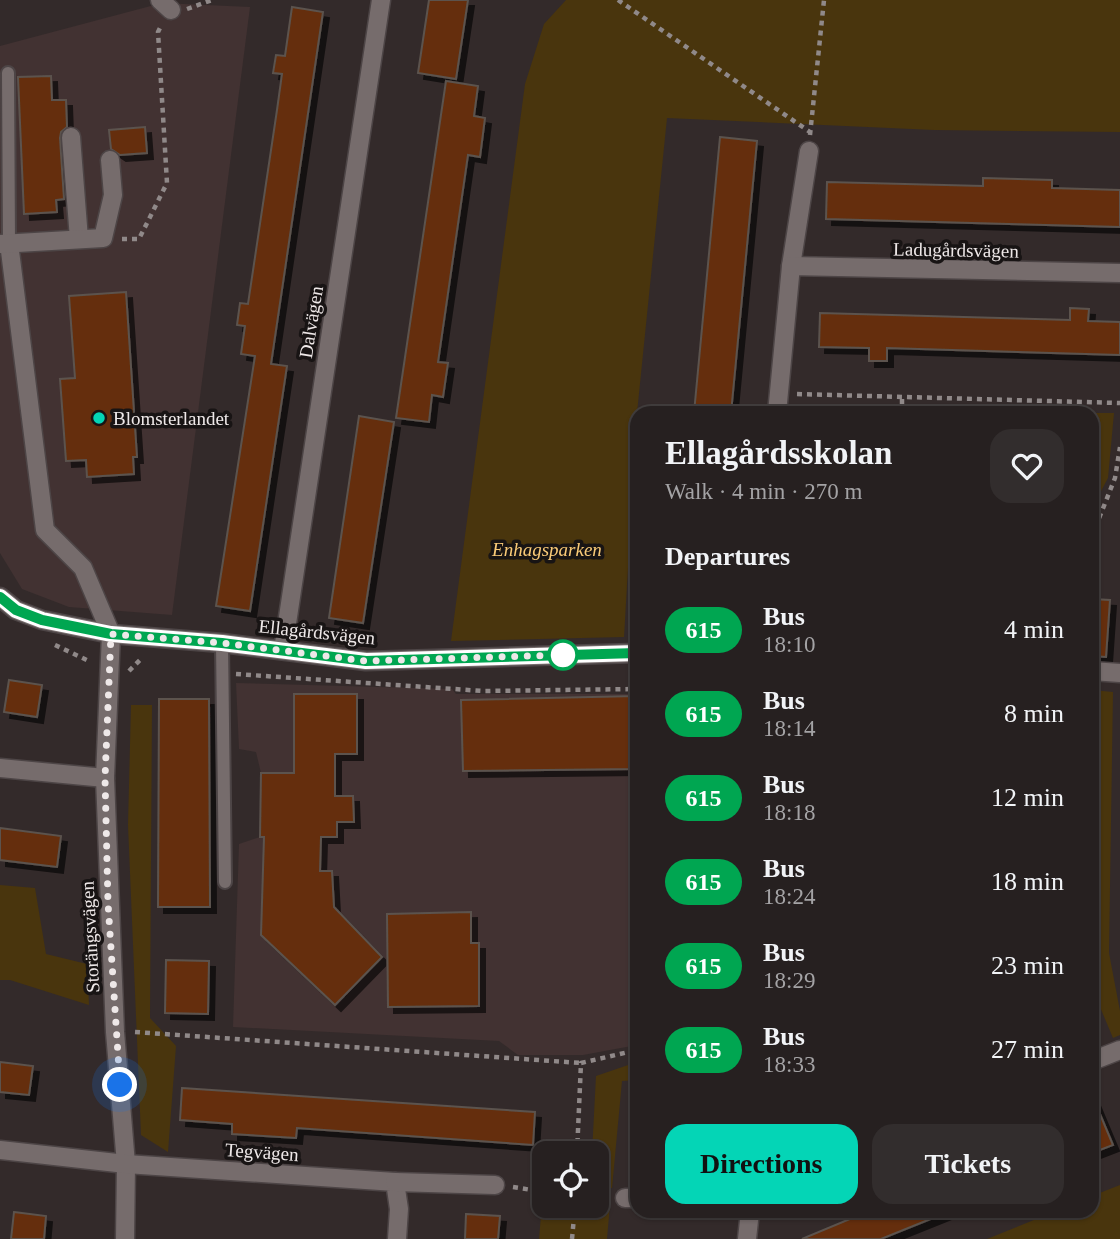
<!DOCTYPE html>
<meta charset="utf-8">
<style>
:root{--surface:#262020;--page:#322d2d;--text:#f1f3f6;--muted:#a4a3a5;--line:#423e3e;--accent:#04d5b6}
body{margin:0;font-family:"Times New Roman",serif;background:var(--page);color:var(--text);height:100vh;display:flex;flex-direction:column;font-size:26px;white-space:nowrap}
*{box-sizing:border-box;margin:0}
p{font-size:23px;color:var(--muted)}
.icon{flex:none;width:38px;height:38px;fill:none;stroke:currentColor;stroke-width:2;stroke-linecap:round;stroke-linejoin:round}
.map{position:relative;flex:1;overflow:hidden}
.details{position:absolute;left:630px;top:406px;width:469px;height:812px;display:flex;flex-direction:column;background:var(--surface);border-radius:21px;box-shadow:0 2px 5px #0004,0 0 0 2px var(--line)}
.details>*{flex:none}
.badge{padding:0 14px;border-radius:23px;font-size:24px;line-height:46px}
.tools{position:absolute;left:532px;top:1141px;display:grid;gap:14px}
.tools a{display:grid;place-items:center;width:77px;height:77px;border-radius:14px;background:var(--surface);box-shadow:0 2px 5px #0004,0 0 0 2px var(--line);font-size:35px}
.you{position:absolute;width:35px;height:35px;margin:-18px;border:5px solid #fff;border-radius:50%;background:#1a73e8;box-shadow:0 0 0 10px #1a73e833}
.map>.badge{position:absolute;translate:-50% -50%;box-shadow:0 0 0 4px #fff}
h2{padding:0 35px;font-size:26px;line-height:63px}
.round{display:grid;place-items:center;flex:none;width:74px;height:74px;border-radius:21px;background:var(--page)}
.head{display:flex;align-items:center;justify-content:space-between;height:119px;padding:0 35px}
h1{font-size:33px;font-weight:700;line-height:52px}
.cta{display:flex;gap:14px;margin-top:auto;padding:14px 35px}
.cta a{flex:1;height:80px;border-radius:21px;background:var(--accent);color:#111;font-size:28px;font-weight:700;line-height:80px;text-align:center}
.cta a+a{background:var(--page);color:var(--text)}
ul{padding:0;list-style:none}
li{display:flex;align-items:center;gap:21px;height:84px;padding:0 35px}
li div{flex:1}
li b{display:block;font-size:26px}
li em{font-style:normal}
li .badge{min-width:77px;font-weight:700;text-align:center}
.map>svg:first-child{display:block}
.built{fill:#423232}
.green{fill:#49350d}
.building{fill:#652f0c;stroke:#5b534e;stroke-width:2;filter:url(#shadow)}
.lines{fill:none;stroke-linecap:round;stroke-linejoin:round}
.lane-casing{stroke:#4d4546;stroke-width:16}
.street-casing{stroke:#4d4546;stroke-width:21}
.path{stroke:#908989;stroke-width:4.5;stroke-dasharray:5 5;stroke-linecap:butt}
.lane{stroke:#766c6c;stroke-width:12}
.street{stroke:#766c6c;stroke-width:18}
.line-casing{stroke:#fff;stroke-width:16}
.line{stroke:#00a651;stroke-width:10}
.walk{stroke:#eee8e8;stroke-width:7;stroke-dasharray:0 12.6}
.poi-dot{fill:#04d5b6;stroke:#181414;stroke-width:2.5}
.stop-dot{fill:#fff;stroke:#00a651;stroke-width:3.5}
.labels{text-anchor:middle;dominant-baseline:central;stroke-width:7;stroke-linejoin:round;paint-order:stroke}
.street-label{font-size:19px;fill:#eee8e8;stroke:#181414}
.poi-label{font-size:19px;fill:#eee8e8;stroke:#181414;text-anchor:start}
.park-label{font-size:19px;font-style:italic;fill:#f9ca77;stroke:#181414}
</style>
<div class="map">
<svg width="1120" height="1239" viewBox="0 0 1120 1239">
<defs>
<filter id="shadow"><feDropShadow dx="6" dy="6" stdDeviation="0" flood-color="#0009"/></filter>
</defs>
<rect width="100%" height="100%" fill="#332a2a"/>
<g class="built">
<polygon points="162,3 250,7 172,615 69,607 22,589 0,553 0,46"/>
<polygon points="236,683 452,689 456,694 637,694 637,1045 583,1055 518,1055 499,1041 233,1027 239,844 260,837 261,773 256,752 239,749"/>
</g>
<g class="green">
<polygon points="566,0 1120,0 1120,132 934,130 667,118 637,413 624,637 451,641 525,84 544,24"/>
<polygon points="1092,413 1114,413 1108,478 1092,508"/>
<polygon points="1092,690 1113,692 1109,953 1120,1011 1120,1035 1113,1038 1092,988"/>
<polygon points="131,705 152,705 150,1018 176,1046 168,1152 141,1135 128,825"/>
<polygon points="0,885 35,888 46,954 87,964 89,1005 10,980 0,980"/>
<polygon points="637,1062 637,1080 622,1081 612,1188 597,1188 597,1153 592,1153 596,1076"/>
<polygon points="1120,1185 1120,1239 987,1239 1056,1211 1092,1211 1092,1196"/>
<polygon points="542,1204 544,1206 610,1204 607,1239 539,1239"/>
</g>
<g class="building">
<polygon points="429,0 468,0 456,79 418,73"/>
<polygon points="292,7 323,12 271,364 287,366 250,611 216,606 255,356 241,354 245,326 237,325 240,303 248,304 277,110 282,74 273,73 276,55 285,56"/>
<polygon points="51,76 52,100 66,100 67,127 61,132 60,138 64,199 56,200 57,212 24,214 18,77"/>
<polygon points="446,81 478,86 474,116 485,118 480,157 468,155 438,362 448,363 443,397 432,395 429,422 396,418"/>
<polygon points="145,127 147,153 120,155 111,149 109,130"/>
<polygon points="720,137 757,141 731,413 694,413"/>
<polygon points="983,178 1052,180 1052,188 1120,190 1120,227 826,219 827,182 983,186"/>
<polygon points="126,292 137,457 133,457 134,474 87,477 86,460 66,461 60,379 75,378 69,296"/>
<polygon points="1070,308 1089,309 1088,321 1120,322 1120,355 887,348 887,361 869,361 869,348 819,347 820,313 1070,320"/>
<polygon points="359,416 394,422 363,623 329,618"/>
<polygon points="1092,599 1110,600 1106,657 1092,656"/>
<polygon points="9,680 42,685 37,717 4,712"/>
<polygon points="294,694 357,694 357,754 335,754 335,796 353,796 354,822 337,822 337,837 321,837 320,871 332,871 334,907 382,957 335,1005 261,935 264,837 260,837 261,773 294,773"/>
<polygon points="637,696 637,769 463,771 461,700"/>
<polygon points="159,699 209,699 210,907 158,907"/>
<polygon points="0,828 61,836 57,867 0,860"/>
<polygon points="471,912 471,943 479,943 479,1006 388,1007 387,914"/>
<polygon points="166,960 209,961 208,1014 165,1013"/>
<polygon points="0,1062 33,1066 29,1095 0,1092"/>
<polygon points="182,1088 535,1112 533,1145 297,1128 296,1138 232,1134 232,1124 180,1120"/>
<polygon points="1092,1095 1113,1145 1092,1153"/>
<polygon points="869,1211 948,1211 948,1212 881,1239 802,1239"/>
<polygon points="14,1212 46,1216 44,1239 11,1239"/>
<polygon points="466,1214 500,1216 498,1239 465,1239"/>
</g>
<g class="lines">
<g class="lane-casing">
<g id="lane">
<polyline points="8,73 9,243"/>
<polyline points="222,643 225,882"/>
</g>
</g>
<g class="street-casing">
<g id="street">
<polyline points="160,0 171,10"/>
<polyline points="71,137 79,239"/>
<polyline points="9,243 45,530 83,568 111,634 105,778 115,1032 126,1164 125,1239"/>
<polyline points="0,244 103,238 113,195 110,160"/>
<polyline points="791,266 809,151"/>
<polyline points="777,413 791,266 1120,273"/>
<polyline points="0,597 16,610 42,620 111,634 222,643 366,661 637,653"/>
<polyline points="283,650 381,0"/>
<polyline points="1092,671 1120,673"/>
<polyline points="0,768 105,778"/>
<polyline points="1092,1061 1120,1050"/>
<polyline points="0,1150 126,1164 395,1182 399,1209 397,1239"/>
<polyline points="395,1182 495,1185"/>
<polyline points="625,1198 637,1198"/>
<polyline points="747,1239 750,1211"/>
</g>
</g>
<g class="path">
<polyline points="618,0 810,132"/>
<polyline points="187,9 212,0"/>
<polyline points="810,135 824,0"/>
<polyline points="122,239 139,239 167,183 158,32 162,24"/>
<polyline points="797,394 1120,403"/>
<polyline points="902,399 902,413"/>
<polyline points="1092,524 1098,521 1115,478 1120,447"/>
<polyline points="55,645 91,662"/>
<polyline points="129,671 143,657"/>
<polyline points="236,674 483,691 637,689"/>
<polyline points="135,1032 581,1063"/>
<polyline points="577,1153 581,1063 637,1050"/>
<polyline points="513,1187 544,1192"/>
<polyline points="572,1239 575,1206"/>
</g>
<use href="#lane" class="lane"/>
<use href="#street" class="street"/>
</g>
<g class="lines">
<g class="line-casing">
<polyline id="line" points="0,597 16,610 42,620 111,634 222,643 366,661 637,653"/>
</g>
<use href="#line" class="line"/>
<polyline class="walk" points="120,1085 108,903 105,778 111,634 222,643 366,661 563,655"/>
</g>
<circle class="poi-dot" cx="99" cy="418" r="7"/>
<circle class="stop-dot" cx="563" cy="655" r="14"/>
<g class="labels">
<g class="street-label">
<text transform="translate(956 250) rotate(1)">Ladugårdsvägen</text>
<text transform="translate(311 322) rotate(-81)">Dalvägen</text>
<text transform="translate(317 632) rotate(6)">Ellagårdsvägen</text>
<text transform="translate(90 937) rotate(-93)">Storängsvägen</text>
<text transform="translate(262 1152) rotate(4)">Tegvägen</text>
</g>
<g class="poi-label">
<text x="113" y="418">Blomsterlandet</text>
</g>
<g class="park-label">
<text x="547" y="549">Enhagsparken</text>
</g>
</g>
</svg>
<div class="tools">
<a><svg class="icon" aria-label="locate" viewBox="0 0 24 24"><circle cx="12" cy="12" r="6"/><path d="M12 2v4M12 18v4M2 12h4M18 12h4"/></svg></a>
</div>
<div class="you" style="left:120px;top:1085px"></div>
<section class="details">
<div class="head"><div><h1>Ellagårdsskolan</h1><p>Walk · 4 min · 270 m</p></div><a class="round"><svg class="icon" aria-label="heart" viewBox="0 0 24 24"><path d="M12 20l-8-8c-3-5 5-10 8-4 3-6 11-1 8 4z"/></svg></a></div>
<h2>Departures</h2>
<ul>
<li><span class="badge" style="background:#00a651;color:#fff">615</span><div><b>Bus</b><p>18:10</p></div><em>4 min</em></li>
<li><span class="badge" style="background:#00a651;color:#fff">615</span><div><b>Bus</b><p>18:14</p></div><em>8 min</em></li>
<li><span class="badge" style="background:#00a651;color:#fff">615</span><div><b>Bus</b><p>18:18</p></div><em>12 min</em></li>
<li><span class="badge" style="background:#00a651;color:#fff">615</span><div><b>Bus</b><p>18:24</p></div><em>18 min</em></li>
<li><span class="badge" style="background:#00a651;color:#fff">615</span><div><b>Bus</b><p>18:29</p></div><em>23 min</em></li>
<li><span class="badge" style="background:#00a651;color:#fff">615</span><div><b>Bus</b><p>18:33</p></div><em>27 min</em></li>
</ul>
<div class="cta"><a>Directions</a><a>Tickets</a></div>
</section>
</div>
